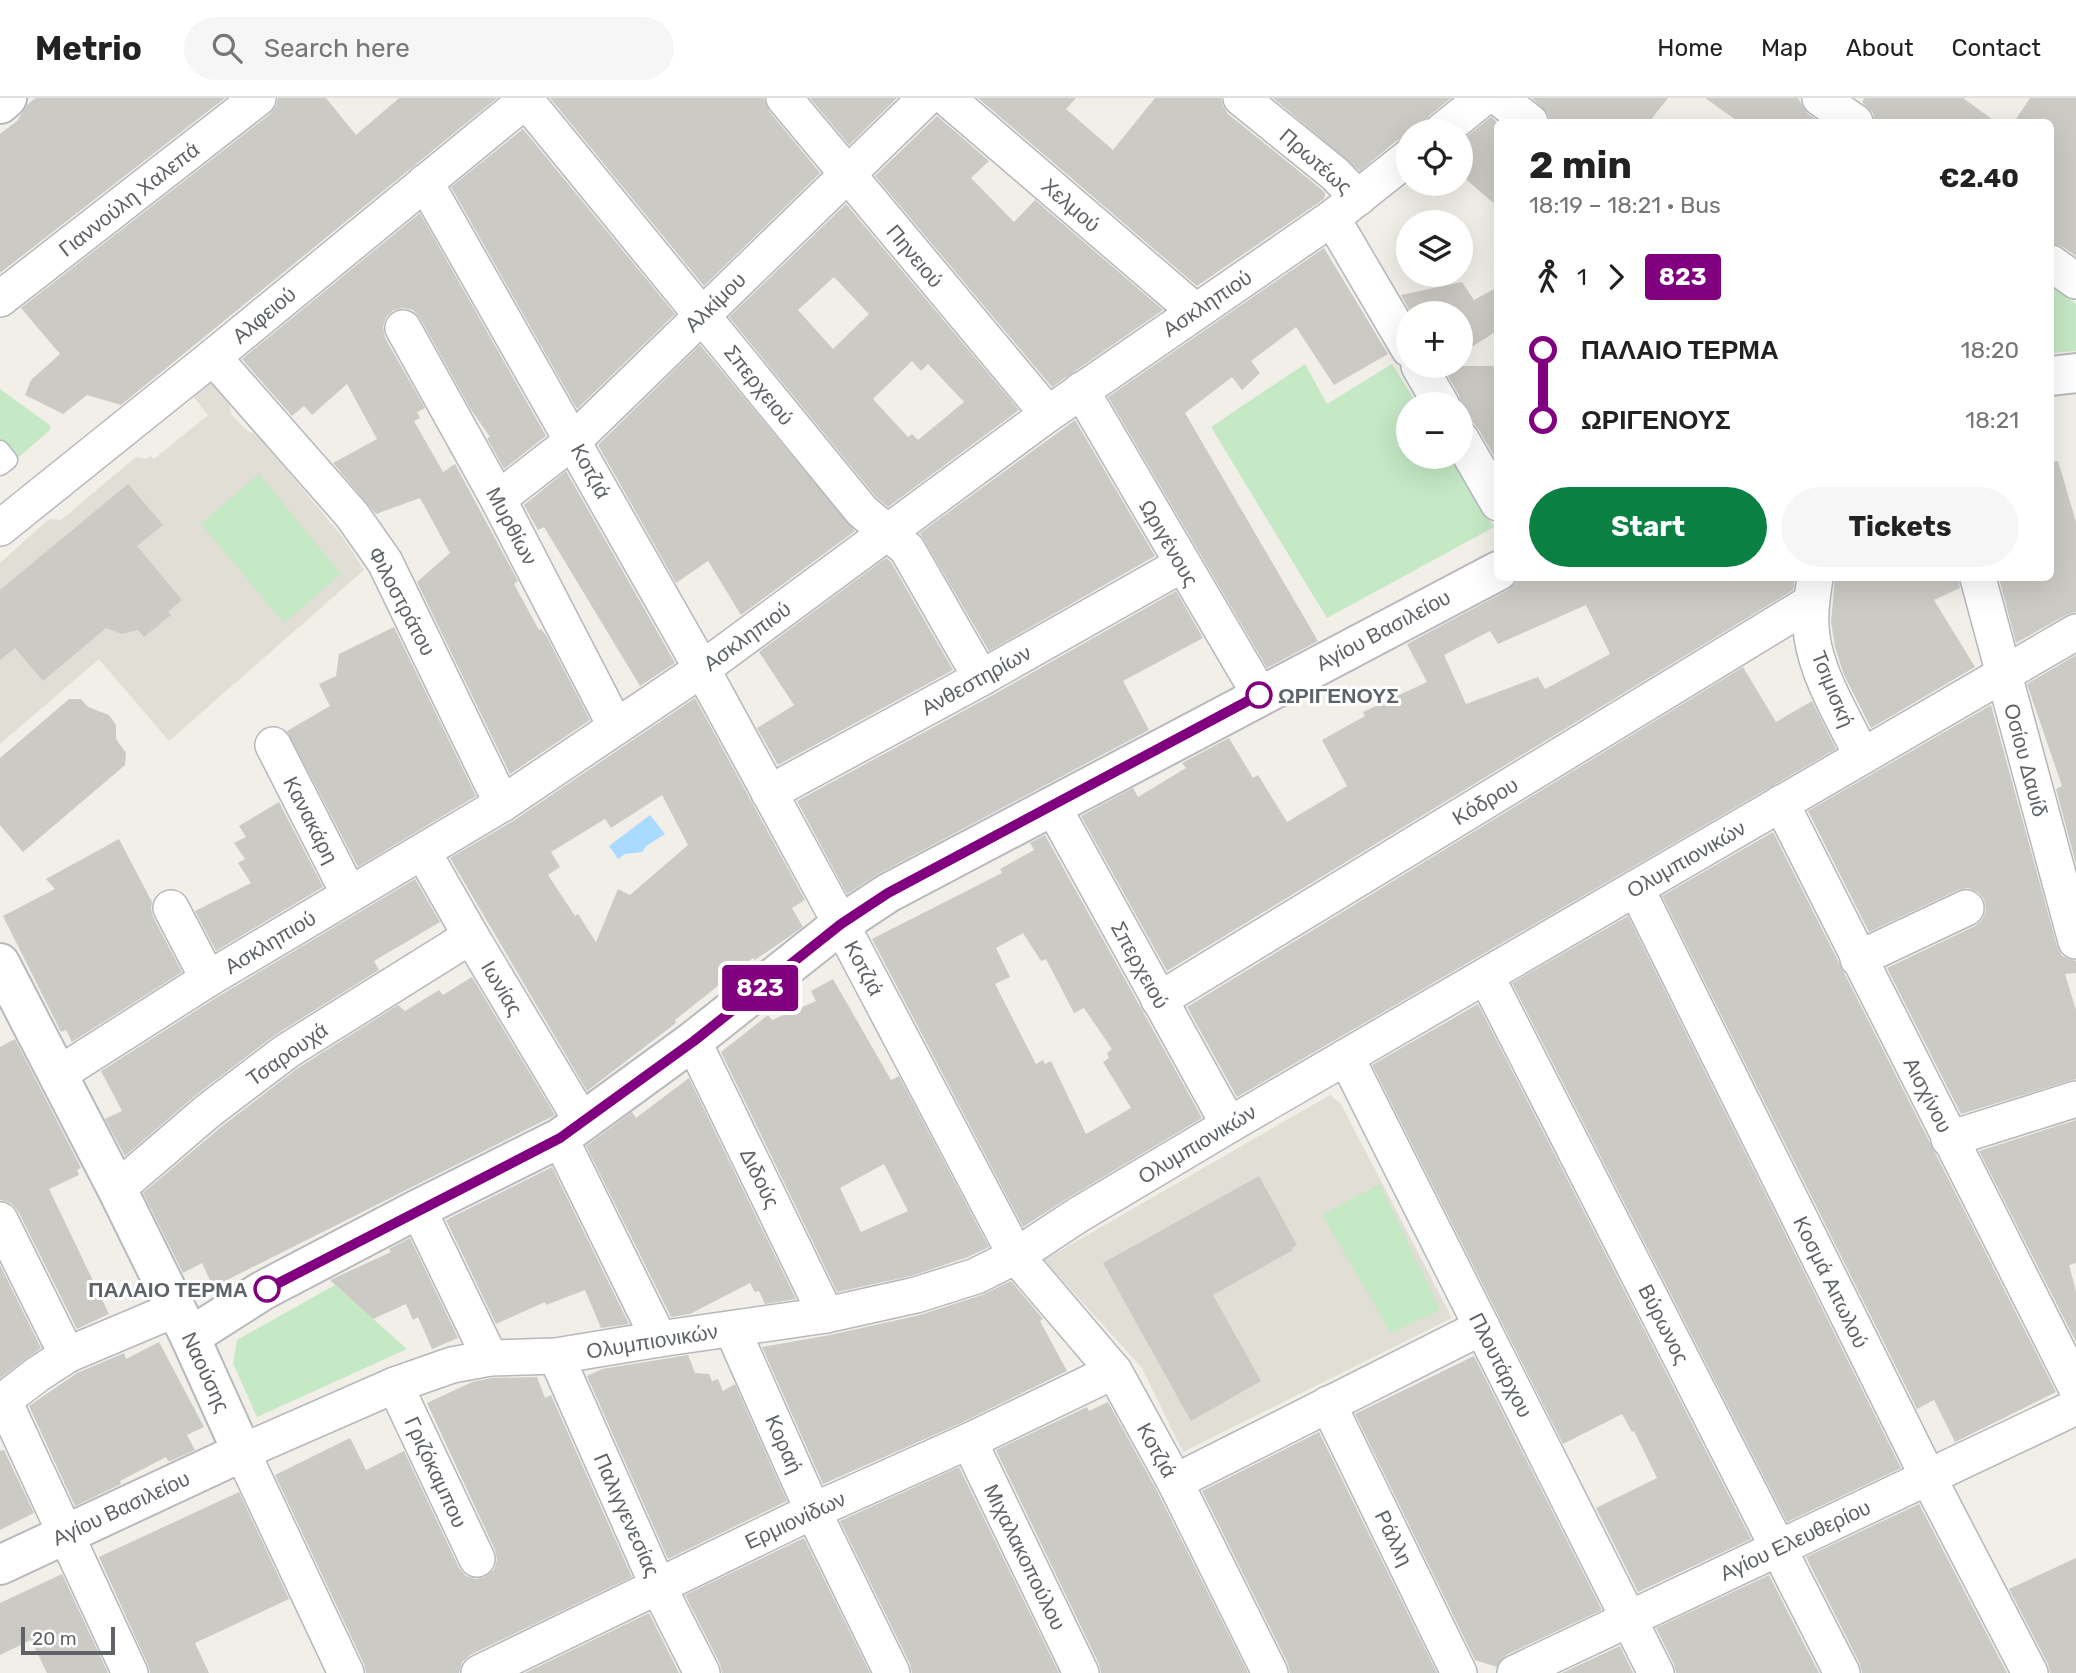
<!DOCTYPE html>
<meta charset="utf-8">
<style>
:root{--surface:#fff;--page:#f6f6f6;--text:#222;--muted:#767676;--line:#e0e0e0;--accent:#0b8043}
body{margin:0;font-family:Rubik,sans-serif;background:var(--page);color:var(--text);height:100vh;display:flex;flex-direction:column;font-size:26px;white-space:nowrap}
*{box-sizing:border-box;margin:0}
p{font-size:23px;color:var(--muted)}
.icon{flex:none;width:38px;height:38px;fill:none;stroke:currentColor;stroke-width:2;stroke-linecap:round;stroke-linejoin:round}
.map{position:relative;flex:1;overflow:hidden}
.details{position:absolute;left:1494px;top:21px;width:560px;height:462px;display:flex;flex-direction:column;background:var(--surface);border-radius:10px;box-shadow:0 7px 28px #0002}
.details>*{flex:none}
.badge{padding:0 14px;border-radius:5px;font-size:24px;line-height:46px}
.controls{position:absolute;left:1396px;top:21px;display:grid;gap:14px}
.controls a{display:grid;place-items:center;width:77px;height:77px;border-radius:50%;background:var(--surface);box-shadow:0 7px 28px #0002;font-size:35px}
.scale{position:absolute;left:21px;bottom:18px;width:94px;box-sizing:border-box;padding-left:7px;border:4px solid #5f6368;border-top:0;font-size:19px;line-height:24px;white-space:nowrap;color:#5f6368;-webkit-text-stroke:5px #fff;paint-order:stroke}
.map>.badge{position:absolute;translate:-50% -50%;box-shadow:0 0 0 4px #fff}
.legs{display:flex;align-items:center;gap:10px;height:77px;padding:0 35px;font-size:23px}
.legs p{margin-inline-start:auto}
.overview{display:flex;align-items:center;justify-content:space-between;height:119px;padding:0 35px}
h1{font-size:38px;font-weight:700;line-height:52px}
.primary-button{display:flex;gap:14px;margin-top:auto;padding:14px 35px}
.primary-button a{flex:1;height:80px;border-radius:42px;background:var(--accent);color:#fff;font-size:28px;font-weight:700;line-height:80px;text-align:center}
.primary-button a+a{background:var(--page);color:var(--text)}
ul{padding:0 35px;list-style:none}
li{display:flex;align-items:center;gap:24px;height:70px;font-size:26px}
li i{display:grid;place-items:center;width:10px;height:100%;margin:0 9px;background:currentColor}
li i::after{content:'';width:18px;height:18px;margin:-9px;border:5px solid;border-radius:50%;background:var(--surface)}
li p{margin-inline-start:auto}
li:first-child i{background:linear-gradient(#0000 50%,currentColor 0)}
li:last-child i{background:linear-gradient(currentColor 50%,#0000 0)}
header{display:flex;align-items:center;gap:42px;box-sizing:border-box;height:98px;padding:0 35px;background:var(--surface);border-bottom:2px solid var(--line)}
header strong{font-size:33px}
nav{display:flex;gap:38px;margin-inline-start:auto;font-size:24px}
.search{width:490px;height:63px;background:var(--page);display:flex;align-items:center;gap:18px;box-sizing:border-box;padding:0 24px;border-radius:38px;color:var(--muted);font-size:26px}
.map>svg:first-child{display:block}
.education{fill:#e1ded6}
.green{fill:#c5e8c5}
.water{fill:#aadaff}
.building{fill:#cccac5;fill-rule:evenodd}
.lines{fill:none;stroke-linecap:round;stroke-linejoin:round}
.lane-casing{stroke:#b5b8bc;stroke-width:21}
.street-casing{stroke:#b5b8bc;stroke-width:38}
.secondary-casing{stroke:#b6babf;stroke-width:42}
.lane{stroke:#fff;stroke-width:18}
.street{stroke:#fff;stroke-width:35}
.secondary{stroke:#fff;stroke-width:38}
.line-1-casing{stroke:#fff;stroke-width:16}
.line-1{stroke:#800080;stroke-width:10}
.stop-1-dot{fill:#fff;stroke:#800080;stroke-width:3.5}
.labels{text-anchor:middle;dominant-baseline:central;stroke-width:6;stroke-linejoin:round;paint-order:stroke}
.street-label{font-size:21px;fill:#5f6368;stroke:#fff}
.stop-label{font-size:21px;font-weight:bold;fill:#5f6368;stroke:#fff;text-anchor:start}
</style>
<header>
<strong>Metrio</strong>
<div class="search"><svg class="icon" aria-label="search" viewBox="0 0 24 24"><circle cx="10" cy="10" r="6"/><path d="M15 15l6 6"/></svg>Search here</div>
<nav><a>Home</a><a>Map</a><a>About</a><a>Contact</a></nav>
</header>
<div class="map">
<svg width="2076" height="1575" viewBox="0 0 2076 1575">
<rect width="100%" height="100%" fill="#f1efe8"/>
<g class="education">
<polygon points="211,284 230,308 231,316 247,333 257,336 344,441 364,472 169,643 99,561 0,646 0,465 49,421 61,422 136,359 146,361 151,358 154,361 208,317 193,298"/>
<polygon points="1330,997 1341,1006 1452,1220 1183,1354 1142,1270 1044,1162"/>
</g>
<g class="green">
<polygon points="2051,188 2076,206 2076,253 2051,255"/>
<polygon points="1305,266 1327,306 1392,266 1417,306 1409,306 1409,359 1450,359 1494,429 1327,520 1211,329"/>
<polygon points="0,291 51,328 50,332 0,375"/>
<polygon points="259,376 341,476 284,525 201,426"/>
<polygon points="1380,1086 1440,1212 1391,1235 1322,1117"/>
<polygon points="335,1187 407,1251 257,1319 233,1265 237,1242"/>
</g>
<polygon class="water" points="650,717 665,736 646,748 642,754 625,756 618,761 609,748"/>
<g class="building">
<polygon points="36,0 225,0 0,175 0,36 17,23 28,6"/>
<polygon points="278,0 326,0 356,37 399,0 497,0 121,307 87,297 63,316 25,297 31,282 60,256 21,210 270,16 276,8"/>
<polygon points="550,0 764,0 769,13 820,75 704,188"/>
<polygon points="810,0 897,0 849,47"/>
<polygon points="978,0 1076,0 1066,11 1113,52 1155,0 1221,0 1223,8 1228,16 1321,91 1325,95 1324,101 1197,188"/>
<polygon points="1273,0 1451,0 1429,18 1424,25 1422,33 1409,33 1409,39 1396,43 1360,73"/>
<polygon points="1532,0 1668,0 1649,24 1550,24 1548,16"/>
<polygon points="1705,0 1798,0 1808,16 1820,24 1739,24"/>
<polygon points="1865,0 1963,0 1996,24 1875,24 1873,15 1862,4"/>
<polygon points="2030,0 2076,0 2076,158 2063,149 2051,145 2051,24 2014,24"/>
<polygon points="937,18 989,63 971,80 1014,124 1035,102 1163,212 1052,289 875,78"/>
<polygon points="1491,19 1498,25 1498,109 1461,77 1461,43"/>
<polygon points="523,31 675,216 577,311 451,89"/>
<path d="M 846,106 L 1019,312 L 888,409 L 876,399 L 729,219 ZM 834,179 L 869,216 L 833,251 L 798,212 ZM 912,263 L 921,273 L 928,266 L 964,304 L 918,342 L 912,336 L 908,339 L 873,301 Z"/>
<polygon points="420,115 546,338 504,371 487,340 490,339 470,310 420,220 413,212 403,210 394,212 386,219 383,229 385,240 425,310 417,314 420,320 414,323 443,374 455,366 518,483 514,486 539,532 541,531 547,539 590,622 510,676 417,484 450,455 420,400 376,416 333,365 377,341 347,286 312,317 304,308 292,318 242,261"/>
<polygon points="1324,150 1388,256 1334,287 1296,229 1251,263 1260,275 1242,292 1232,279 1185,315 1318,543 1267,570 1108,299"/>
<polygon points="1462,184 1474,202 1498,189 1498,232 1461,256 1461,215 1411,215 1401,197"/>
<polygon points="700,247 855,433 741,517 708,463 676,485 598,347"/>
<polygon points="1442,268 1493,268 1498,277 1498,365 1478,330 1472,324 1461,321 1459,297"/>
<polygon points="1075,322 1155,458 989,553 920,435"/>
<polygon points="2058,363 2076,424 2076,514 2066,517 2016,545 1999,480 2051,480 2051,364"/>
<polygon points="566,373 675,565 640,588 544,429 538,432 524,407"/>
<polygon points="128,386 163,427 137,448 182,502 168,514 171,517 144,539 138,532 122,536 106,530 43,583 15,550 0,562 0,492"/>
<polygon points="886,460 891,464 953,572 778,667 757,630 794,607 759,554"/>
<path d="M 1518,480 L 1795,480 L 1793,492 L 1167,873 L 1081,718 L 1133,690 L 1138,699 L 1186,670 L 1182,665 L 1229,640 L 1253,680 L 1258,677 L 1287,724 L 1347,688 L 1322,642 L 1365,618 L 1363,614 L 1427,584 L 1407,546 L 1508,492 L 1516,485 ZM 1586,507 L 1610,556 L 1545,591 L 1538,579 L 1466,606 L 1444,557 L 1490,533 L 1498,546 Z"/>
<polygon points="1835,480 1958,480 1960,490 1934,502 1975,569 1871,630 1844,577 1835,549 1831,524"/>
<polygon points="1176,493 1203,540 1123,583 1149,632 878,776 847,796 797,703 991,598"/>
<polygon points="394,529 476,698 358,769 287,633 330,608 319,586 336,578 339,556"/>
<polygon points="2076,557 2076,766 2056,691 2062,688 2027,586"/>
<polygon points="1743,569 1776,624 1812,603 1836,651 1237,999 1187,909"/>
<path d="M 695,600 L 805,802 L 792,810 L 803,829 L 755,862 L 753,860 L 675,922 L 676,925 L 587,993 L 450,760 L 513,723 ZM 662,697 L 688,747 L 630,797 L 618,791 L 596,844 L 578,816 L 575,818 L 548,777 L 560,769 L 551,754 L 605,721 L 611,730 Z"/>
<polygon points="69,601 81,601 88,609 109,617 116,627 116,641 126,655 125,667 23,754 0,727 0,660"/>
<polygon points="1991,607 2057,848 2062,858 2076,863 2076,875 2065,876 2076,912 2076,981 1961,1016 1887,870 1975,828 1982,822 1986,812 1984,801 1978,794 1968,790 1958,792 1869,834 1808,713"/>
<polygon points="279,704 323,789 216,853 195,813 251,785 238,765 245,761 234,745 246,739 239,728"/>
<polygon points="1773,734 2056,1294 1955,1344 1934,1302 1917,1311 1662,798"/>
<path d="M 1045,737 L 1202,1020 L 1068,1100 L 1023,1129 L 872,841 L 1002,775 L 1000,771 L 1034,752 L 1030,745 ZM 1023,835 L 1041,863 L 1046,861 L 1074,915 L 1084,910 L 1112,951 L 1107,955 L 1109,960 L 1103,964 L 1131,1010 L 1086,1036 L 1051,963 L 1045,966 L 1043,962 L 1036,966 L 995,886 L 1010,879 L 996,850 Z"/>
<polygon points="119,741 152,804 151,810 153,819 182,874 72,944 66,932 61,934 3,818 55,791 46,781"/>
<polygon points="415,781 440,824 374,863 379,872 275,937 196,997 125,1058 105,1021 122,1013 101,973 219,898"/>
<polygon points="1628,818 1901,1370 1787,1424 1512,885"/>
<polygon points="472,879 555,1017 213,1189 202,1165 183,1175 143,1095 221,1029 298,970 398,907 405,913 439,892 443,897"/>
<path d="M 833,881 L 891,982 L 899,978 L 989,1149 L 968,1159 L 911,1178 L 837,1194 L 721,954 L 768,917 L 772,922 L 816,903 L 811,893 ZM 884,1066 L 908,1113 L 861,1134 L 840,1090 Z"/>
<polygon points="1478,906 1751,1441 1638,1494 1596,1410 1657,1380 1634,1333 1632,1334 1622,1316 1563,1346 1372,967"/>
<polygon points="15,941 81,1070 77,1072 79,1077 49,1091 109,1216 77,1231 18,1113 11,1105 0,1102 0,949"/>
<polygon points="689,980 796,1201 765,1206 759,1193 755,1194 750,1185 690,1216 671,1219 586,1048 632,1014 636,1020"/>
<polygon points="2076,1022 2076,1165 2069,1167 2076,1193 2076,1244 1979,1053"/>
<polygon points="552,1069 629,1226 601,1230 585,1192 546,1207 545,1204 496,1226 446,1122"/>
<polygon points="1259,1078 1297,1147 1292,1150 1293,1152 1213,1197 1261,1283 1191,1323 1103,1165"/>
<polygon points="410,1140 458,1240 432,1251 418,1219 413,1222 406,1206 373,1221 330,1182 391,1154 389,1151"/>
<polygon points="0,1167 41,1250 0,1280"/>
<polygon points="1011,1183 1043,1221 1040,1223 1067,1273 961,1325 823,1386 762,1249 830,1237 920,1217 982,1197"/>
<polygon points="159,1244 204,1329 187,1337 195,1352 171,1363 168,1363 166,1359 120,1383 121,1386 75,1408 29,1308 77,1275 124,1255 126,1261"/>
<polygon points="688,1257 695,1275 709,1276 712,1283 718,1281 723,1293 735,1286 787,1403 668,1461 587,1278 602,1271"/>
<polygon points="1474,1258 1602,1512 1506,1557 1497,1569 1475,1562 1355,1316"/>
<polygon points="537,1279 545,1300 551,1297 632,1479 470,1557 462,1564 459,1575 366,1575 364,1566 275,1377 350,1340 366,1372 404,1353 459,1470 466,1478 476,1481 485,1479 494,1472 497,1462 495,1452 427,1305 472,1284 492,1280"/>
<polygon points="1108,1304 1157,1393 1248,1575 1101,1575 1099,1566 996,1352 1087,1309 1089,1313"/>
<polygon points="1319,1334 1437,1575 1290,1575 1288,1566 1202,1393"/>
<polygon points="4,1352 34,1415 0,1432 0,1353"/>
<polygon points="959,1369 1059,1575 912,1575 910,1566 840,1423"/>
<polygon points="239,1394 289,1501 195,1545 209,1575 150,1575 148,1567 99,1459"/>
<polygon points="1919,1406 2007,1575 1862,1575 1860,1566 1806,1459"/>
<polygon points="804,1440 870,1575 722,1575 720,1566 685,1497"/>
<polygon points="2076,1460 2076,1575 2050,1575 2048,1566 2009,1491"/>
<polygon points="62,1476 108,1575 47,1575 31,1542 0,1557 0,1505"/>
<polygon points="1769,1477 1819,1575 1676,1575 1674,1566 1656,1530"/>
<polygon points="649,1515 679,1575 525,1575"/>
<polygon points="1620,1548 1633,1575 1562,1575"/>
</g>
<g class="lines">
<g class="lane-casing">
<polyline id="lane" points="0,352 8,362 0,368"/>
</g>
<g class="street-casing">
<g id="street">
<polyline points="524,0 862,413 907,451 981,580"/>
<polyline points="784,0 1048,316"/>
<polyline points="947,0 1195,213"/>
<polyline points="1241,0 1335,76 1358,100"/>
<polyline points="1499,0 1530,24"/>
<polyline points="1820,0 1855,24"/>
<polyline points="1442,33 1483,0"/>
<polyline points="425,84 702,571 841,826 1016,1158 1114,1273 1175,1384 1270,1575"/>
<polyline points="1332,120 1409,251"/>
<polyline points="2051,165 2076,183"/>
<polyline points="0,201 258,0"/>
<polyline points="403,230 498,401 616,629"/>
<polyline points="213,259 352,417 385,464 502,706"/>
<polyline points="1419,268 1441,306"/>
<polyline points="1081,292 1260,597"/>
<polyline points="1461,341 1498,405"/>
<polyline points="498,401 574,342 926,0"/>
<polyline points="0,430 213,259 526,2"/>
<path d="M 1815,480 C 1812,499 1809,519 1812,539 C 1818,580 1844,621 1862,658"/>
<polyline points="1978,480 2076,843"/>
<polyline points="273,647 349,796"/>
<polyline points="769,695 981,580 1181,467"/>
<polyline points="1781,705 2076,1289"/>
<polyline points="1052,707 1229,1027"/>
<polyline points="423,754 471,838 583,1025"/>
<polyline points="1636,790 1928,1379 2030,1575"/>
<polyline points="171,810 208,881"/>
<polyline points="1858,861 1966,810"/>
<polyline points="1486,878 1842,1575"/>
<polyline points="1159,902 1810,505"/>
<polyline points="693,943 826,1217"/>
<polyline points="1346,959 1656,1575"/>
<polyline points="59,976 208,881 502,706 616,629 702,571 1048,316 1332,120 1409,59"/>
<polyline points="560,1040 659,1241"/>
<polyline points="1949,1041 2076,1001"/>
<polyline points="117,1091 208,1013 287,953 471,838"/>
<polyline points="418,1111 490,1260"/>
<polyline points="0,1122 67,1257"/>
<polyline points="732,1231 813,1413 892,1575"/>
<polyline points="556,1258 658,1488 702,1575"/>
<polyline points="395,1287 477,1461"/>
<polyline points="4,1303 130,1575"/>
<polyline points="0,1305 38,1276 67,1257 176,1211"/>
<polyline points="1328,1306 1459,1575"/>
<polyline points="969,1343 1081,1575"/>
<polyline points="1175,1384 1482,1229"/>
<polyline points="346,1575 242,1354 395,1287 452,1267 490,1260 556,1258 659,1241 826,1217 916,1197 976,1178 1016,1158 1078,1117 1229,1027 2076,534"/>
<polyline points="479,1575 813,1413 969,1343 1114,1273"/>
<polyline points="1515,1575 2076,1309"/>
</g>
</g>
<g class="secondary-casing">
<g id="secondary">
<polyline points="0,6 7,0"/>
<polyline points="2051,278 2076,275"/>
<polyline points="0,865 117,1091 190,1239 242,1354 0,1467"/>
<polyline points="190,1239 262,1193 418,1111 560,1040 693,943 841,826 888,795 1498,473"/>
</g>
</g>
<use href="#lane" class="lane"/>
<use href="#street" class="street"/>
<use href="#secondary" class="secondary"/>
</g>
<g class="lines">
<g class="line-1-casing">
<polyline id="line-1" points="267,1191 560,1040 694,943 841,826 888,795 1259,597"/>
</g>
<use href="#line-1" class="line-1"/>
</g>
<g class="stop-1-dot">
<circle cx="1259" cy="597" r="12"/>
<circle cx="267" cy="1191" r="12"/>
</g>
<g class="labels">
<g class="street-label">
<text transform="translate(1316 63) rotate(41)">Πρωτέως</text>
<text transform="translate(129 101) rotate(-38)">Γιαννούλη Χαλεπά</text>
<text transform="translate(1071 107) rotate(41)">Χελμού</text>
<text transform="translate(915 158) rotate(50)">Πηνειού</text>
<text transform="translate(715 204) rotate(-44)">Αλκίμου</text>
<text transform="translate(1207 205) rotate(-34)">Ασκληπιού</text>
<text transform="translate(264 217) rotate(-40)">Αλφειού</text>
<text transform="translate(759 287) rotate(51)">Σπερχειού</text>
<text transform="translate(591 373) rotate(61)">Κοτζιά</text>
<text transform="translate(512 428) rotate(62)">Μυρθίων</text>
<text transform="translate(1169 445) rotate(60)">Ωριγένους</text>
<text transform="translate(402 503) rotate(62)">Φιλοστράτου</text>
<text transform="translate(1383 532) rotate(-28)">Αγίου Βασιλείου</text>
<text transform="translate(747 538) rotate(-36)">Ασκληπιού</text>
<text transform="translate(976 582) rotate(-29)">Ανθεστηρίων</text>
<text transform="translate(1833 591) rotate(68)">Τσιμισκή</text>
<text transform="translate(2026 662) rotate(75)">Οσίου Δαυίδ</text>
<text transform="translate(1485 703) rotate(-31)">Κόδρου</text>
<text transform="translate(311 722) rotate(63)">Κανακάρη</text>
<text transform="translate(1686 761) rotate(-30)">Ολυμπιονικών</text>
<text transform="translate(270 844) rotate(-31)">Ασκληπιού</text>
<text transform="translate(1140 867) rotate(61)">Σπερχειού</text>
<text transform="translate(864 870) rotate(62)">Κοτζιά</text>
<text transform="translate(502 890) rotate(59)">Ιωνίας</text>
<text transform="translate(287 956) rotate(-35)">Τσαρουχά</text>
<text transform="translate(1928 997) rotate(63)">Αισχίνου</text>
<text transform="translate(1197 1046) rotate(-31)">Ολυμπιονικών</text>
<text transform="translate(760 1080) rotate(64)">Διδούς</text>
<text transform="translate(1831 1184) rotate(64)">Κοσμά Αιτωλού</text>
<text transform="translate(1664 1226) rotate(63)">Βύρωνος</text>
<text transform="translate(652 1243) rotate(-9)">Ολυμπιονικών</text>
<text transform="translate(1501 1267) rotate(63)">Πλουτάρχου</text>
<text transform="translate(206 1274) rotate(65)">Ναούσης</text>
<text transform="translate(784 1346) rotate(66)">Κοραή</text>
<text transform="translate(1157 1352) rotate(61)">Κοτζιά</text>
<text transform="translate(436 1374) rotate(65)">Γριζόκαμπου</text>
<text transform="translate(121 1410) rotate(-25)">Αγίου Βασιλείου</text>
<text transform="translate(627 1417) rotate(66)">Παλιγγενεσίας</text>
<text transform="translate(795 1422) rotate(-25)">Ερμιονίδων</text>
<text transform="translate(1394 1440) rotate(64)">Ράλλη</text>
<text transform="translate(1795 1442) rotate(-25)">Αγίου Ελευθερίου</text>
<text transform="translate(1025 1459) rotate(64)">Μιχαλακοπούλου</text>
</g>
<g class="stop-label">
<text x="1278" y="597">ΩΡΙΓΕΝΟΥΣ</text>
<text x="248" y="1191" text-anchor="end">ΠΑΛΑΙΟ ΤΕΡΜΑ</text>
</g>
</g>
</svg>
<div class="controls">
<a><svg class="icon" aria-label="locate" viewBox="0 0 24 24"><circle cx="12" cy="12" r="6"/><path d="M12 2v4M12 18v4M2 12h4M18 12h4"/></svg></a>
<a><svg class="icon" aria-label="layers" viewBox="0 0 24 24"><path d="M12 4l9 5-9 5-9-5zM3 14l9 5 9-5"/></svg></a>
<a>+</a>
<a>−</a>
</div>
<div class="scale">20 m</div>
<b class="badge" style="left:760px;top:890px;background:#800080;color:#fff">823</b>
<section class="details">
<div class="overview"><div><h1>2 min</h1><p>18:19 – 18:21 · Bus</p></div><b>€2.40</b></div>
<div class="legs"><svg class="icon" aria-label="walk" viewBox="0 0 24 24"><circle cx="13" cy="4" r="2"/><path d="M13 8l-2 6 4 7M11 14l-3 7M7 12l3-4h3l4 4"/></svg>1<svg class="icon" aria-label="forward" viewBox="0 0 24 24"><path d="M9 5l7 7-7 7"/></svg><b class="badge" style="background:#800080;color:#fff">823</b></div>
<ul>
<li><i style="color:#800080"></i><b>ΠΑΛΑΙΟ ΤΕΡΜΑ</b><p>18:20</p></li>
<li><i style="color:#800080"></i><b>ΩΡΙΓΕΝΟΥΣ</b><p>18:21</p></li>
</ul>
<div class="primary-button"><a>Start</a><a>Tickets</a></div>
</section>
</div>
